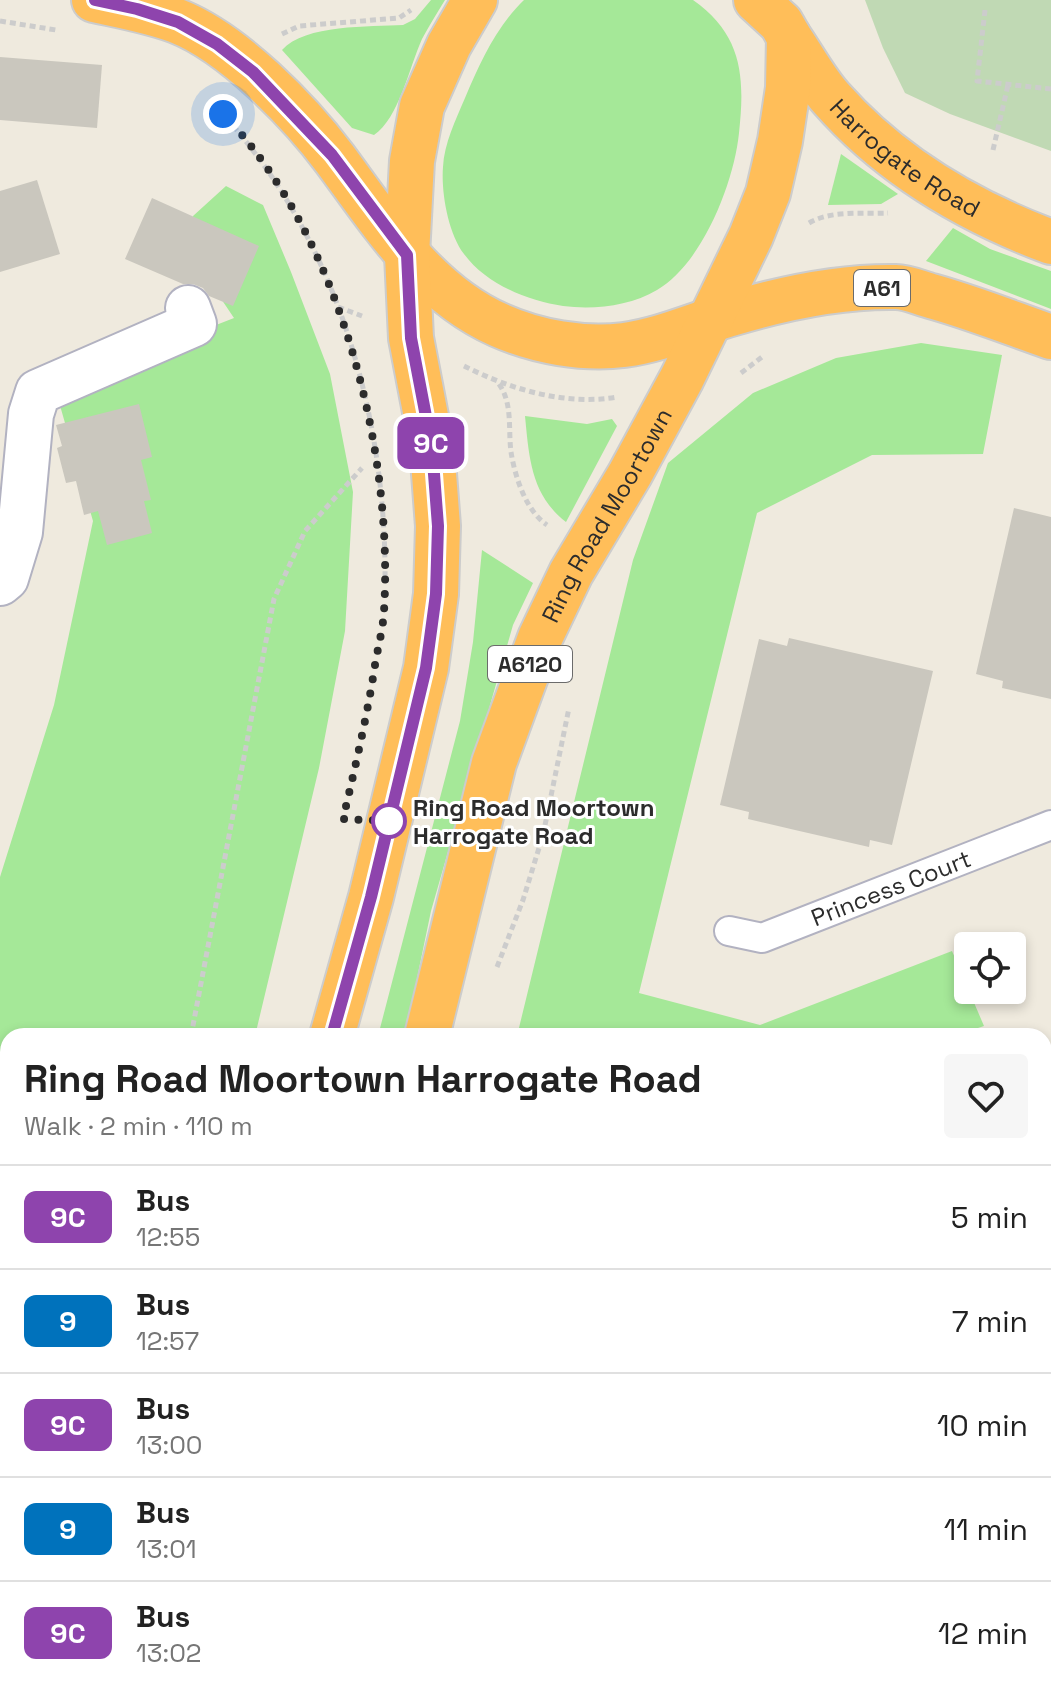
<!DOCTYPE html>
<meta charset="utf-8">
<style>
:root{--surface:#fff;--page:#f6f6f6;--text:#222;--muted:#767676;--line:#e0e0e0}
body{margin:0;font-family:"Space Grotesk",sans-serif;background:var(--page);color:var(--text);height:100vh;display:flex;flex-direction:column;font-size:30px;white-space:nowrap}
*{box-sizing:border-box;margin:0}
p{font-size:26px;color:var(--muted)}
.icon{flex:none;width:44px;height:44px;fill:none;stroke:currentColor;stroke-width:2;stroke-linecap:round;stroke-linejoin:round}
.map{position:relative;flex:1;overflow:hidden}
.panel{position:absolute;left:0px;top:1028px;width:1052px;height:674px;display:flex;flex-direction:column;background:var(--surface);border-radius:24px 24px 0 0;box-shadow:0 4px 12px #0003}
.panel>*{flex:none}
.badge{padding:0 16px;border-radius:12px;font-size:28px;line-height:52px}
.tools{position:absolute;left:954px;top:932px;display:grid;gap:16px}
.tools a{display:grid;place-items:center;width:72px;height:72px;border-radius:8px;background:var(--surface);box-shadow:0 4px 12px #0003;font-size:40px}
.you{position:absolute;width:40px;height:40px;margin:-20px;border:6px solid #fff;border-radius:50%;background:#1a73e8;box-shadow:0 0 0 12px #1a73e833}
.map>.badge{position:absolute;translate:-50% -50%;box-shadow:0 0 0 4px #fff}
.round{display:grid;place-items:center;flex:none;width:84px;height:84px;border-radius:8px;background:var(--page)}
.head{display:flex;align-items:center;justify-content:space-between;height:136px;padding:0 24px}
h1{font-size:38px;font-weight:600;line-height:60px}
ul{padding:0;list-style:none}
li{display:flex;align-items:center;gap:24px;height:104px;padding:0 24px;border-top:2px solid var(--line)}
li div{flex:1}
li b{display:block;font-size:30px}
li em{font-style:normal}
li .badge{min-width:88px;font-weight:700;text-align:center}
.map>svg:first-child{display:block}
.green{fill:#a5e898}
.cemetery{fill:#c0d9b4}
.building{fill:#cac7be}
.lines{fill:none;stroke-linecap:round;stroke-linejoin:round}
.lane-casing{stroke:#b2b2c1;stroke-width:32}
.street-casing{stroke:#b2b2c1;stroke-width:48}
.highway-casing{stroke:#ccc;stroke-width:48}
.path{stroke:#ccc;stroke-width:5;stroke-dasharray:6 4;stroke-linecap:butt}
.lane{stroke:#fff;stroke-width:28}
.street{stroke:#fff;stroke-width:44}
.highway{stroke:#ffbe59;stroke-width:44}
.line-casing{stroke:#fff;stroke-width:18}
.line{stroke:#8e44ad;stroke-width:12}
.walk{stroke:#2c2c2c;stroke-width:8;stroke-dasharray:0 14.4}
.stop-dot{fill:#fff;stroke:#8e44ad;stroke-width:4}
.labels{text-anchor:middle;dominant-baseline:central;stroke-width:6;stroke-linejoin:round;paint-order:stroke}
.shield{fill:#fff;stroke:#6b6b6b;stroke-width:2}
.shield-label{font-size:22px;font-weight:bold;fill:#2c2c2c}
.street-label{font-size:24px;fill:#2c2c2c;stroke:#fff}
.stop-label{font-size:24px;font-weight:bold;fill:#2c2c2c;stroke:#fff;text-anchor:start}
</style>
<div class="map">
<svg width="1051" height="1701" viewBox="0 0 1051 1701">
<rect width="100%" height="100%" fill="#efeade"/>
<g class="green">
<path d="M 431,0 L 445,0 C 437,13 429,26 422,39 C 409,68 399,118 374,135 L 352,128 L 282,50 C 305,24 370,27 403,25 L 415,19 Z"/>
<path d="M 524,0 L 693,0 C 743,35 745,78 739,133 C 734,183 702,264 657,290 C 630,306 594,310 563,306 C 528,301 486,284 464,254 C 448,233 441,192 443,167 C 444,144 456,119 465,98 C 480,63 496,27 524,0 Z"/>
<polygon points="841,154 898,194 881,204 828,205"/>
<polygon points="226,186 263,205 291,272 330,374 353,492 345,631 319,768 255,1036 8,1036 8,1099 0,1087 0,877 54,705 93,521 57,395 124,361 234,318 197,263 193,216"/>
<polygon points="953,228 990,249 1051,271 1051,309 926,261"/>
<polygon points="921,343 1002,355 983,454 872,455 757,513 639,993 760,1025 952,951 984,1026 954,1036 517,1036 633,560 668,463 753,393 836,358"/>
<path d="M 525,416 L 587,424 L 612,419 L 617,426 L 566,522 C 531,495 529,457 525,416 Z"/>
<polygon points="482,550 533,583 513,625 431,911 405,1036 378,1036 460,721 473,642"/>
<polygon points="111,1694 187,1694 188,1701 112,1701"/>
<rect x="439" y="1694" width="84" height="7"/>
</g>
<polygon class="cemetery" points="865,0 1051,0 1051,151 950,114 905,93 883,48"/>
<g class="building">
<polygon points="0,57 102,65 97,128 0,120"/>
<polygon points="37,180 60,254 0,272 0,191"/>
<polygon points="152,198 259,246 233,306 209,296 203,288 193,284 183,284 125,259"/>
<polygon points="139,404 152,457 141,460 151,500 144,501 152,533 107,545 98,511 84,515 76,481 66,483 57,448 62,446 56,425"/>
<polygon points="1014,508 1051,517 1051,699 1002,688 1003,681 976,674"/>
<polygon points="789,638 933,671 892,845 870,840 869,847 795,830 748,819 749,812 720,805 759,639 787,646"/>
</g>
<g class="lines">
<g class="lane-casing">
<g id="lane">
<path id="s1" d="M 729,931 L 762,938 L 1051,825"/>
</g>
</g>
<g class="street-casing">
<g id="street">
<polyline points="0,583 6,578 20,532 31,414 38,392 194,324 188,308"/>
<polyline points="1044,1182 1051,1178"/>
<polyline points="778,1701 779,1694"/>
</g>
</g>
<g class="highway-casing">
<g id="highway">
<path d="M 94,0 C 122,6 150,11 177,21 C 233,43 299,111 335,159 C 381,221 426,293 499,325 C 537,342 583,350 624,345 C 662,340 698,323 734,313 C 784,298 843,286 896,287 C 907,287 920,293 931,296 C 971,307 1011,323 1051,337"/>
<path id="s2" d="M 789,37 C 803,57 815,80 831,98 C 890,165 968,211 1051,242"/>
<polyline points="332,1036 371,897 426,668 436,594 438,526 432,448 411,338 407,255 412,161 422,106 449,45 475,0"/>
<path id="s3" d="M 427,1036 L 494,763 L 540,638 L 571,573 L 630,474 L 682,378 L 751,236 L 768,193 L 780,141 L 788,88 L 789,37 L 781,23 L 756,0"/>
<polyline points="255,1694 255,1701"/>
<polyline points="371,1694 371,1701"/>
</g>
</g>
<g class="path">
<polyline points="985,10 977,81 1051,89"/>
<polyline points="0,21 56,30"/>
<polyline points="282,34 299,26 399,18 411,10"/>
<path d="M 213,104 C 334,229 387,412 385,583"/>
<polyline points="993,150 1008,85"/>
<path d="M 809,223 C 831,210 863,214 888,213"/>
<polyline points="338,307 362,316"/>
<path d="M 464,366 C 510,389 565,406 617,397"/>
<polyline points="741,373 762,357"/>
<path d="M 499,384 C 513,404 508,429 511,452 C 515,477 526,511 547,525"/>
<polyline points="497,967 523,900 543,835 569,708"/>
<polyline points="191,1036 274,599 305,531 362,468"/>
<polyline points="172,1694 172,1701"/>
</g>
<use href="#lane" class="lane"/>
<use href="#street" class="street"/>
<use href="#highway" class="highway"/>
</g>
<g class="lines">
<g class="line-casing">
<polyline id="line" points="95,0 137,9 178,22 217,44 253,72 332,155 407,255 411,338 432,448 438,526 436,594 426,668 371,897 332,1036"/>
</g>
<use href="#line" class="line"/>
<path class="walk" d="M 223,114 C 339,233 394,449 384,611 C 383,629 378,647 375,665 C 367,717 355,768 343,819 L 389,821"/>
</g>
<circle class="stop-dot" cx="389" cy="821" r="16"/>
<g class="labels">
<g class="shield">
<rect x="854" y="270" width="56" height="36" rx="6"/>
<rect x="488" y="646" width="84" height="36" rx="6"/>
</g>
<g class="shield-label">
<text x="882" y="288">A61</text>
<text x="530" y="664">A6120</text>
</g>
<g class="street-label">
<text stroke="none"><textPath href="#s2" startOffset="170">Harrogate Road</textPath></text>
<text stroke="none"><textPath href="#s3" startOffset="554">Ring Road Moortown</textPath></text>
<text stroke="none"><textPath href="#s1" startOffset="172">Princess Court</textPath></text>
</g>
<g class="stop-label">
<text x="413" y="807">Ring Road Moortown<tspan x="413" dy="28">Harrogate Road</tspan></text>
</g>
</g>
</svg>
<div class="tools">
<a><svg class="icon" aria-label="locate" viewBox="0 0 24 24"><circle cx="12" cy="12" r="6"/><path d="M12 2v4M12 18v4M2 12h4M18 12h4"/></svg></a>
</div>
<div class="you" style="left:223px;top:114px"></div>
<b class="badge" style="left:431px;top:443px;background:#8e44ad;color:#fff">9C</b>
<section class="panel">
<div class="head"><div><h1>Ring Road Moortown Harrogate Road</h1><p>Walk · 2 min · 110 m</p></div><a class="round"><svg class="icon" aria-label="heart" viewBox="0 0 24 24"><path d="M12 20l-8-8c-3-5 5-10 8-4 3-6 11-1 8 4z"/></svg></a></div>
<ul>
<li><span class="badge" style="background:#8e44ad;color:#fff">9C</span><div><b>Bus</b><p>12:55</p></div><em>5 min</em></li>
<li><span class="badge" style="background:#0072bc;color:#fff">9</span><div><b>Bus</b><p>12:57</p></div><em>7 min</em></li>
<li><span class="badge" style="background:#8e44ad;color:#fff">9C</span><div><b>Bus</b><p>13:00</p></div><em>10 min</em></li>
<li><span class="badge" style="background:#0072bc;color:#fff">9</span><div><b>Bus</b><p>13:01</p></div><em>11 min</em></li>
<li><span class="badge" style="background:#8e44ad;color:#fff">9C</span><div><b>Bus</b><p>13:02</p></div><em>12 min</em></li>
</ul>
</section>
</div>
